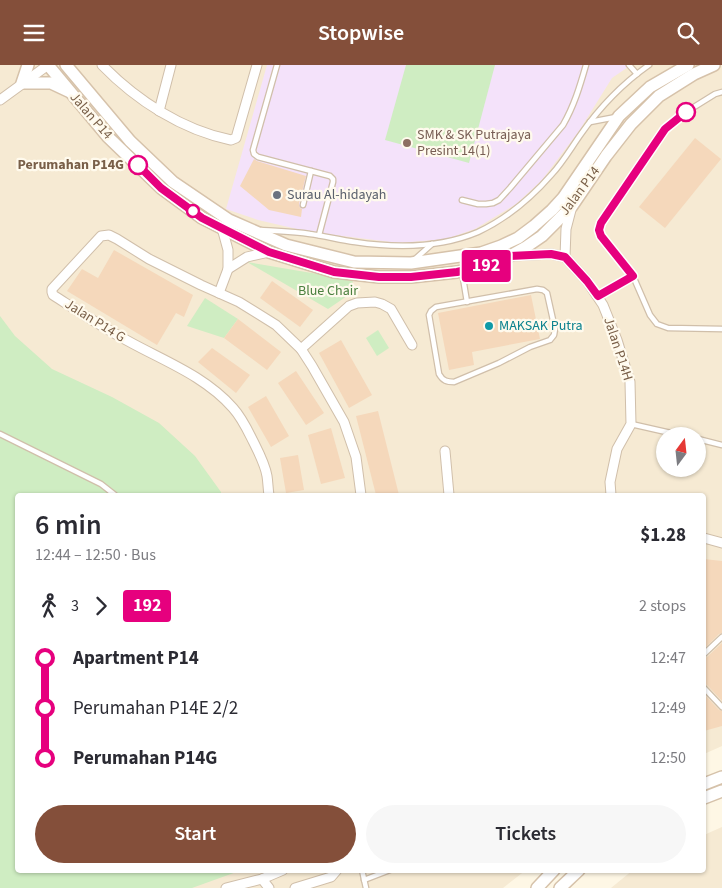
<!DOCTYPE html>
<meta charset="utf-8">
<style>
:root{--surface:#fff;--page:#f7f7f7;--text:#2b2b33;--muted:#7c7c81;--accent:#844f3a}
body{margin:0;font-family:"Source Sans 3",sans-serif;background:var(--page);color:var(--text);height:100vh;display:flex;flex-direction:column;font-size:19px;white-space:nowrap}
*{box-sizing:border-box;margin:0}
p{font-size:16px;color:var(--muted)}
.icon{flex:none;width:28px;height:28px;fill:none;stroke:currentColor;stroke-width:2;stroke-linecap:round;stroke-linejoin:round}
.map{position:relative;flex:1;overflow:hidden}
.drawer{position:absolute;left:15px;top:428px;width:691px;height:380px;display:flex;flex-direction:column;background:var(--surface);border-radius:5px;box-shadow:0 1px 4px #0004}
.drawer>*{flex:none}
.badge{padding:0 10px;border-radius:4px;font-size:18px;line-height:32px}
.needle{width:32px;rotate:15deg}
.tools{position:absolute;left:656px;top:362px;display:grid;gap:10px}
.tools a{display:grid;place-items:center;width:50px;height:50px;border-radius:50%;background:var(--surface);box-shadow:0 1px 4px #0004;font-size:25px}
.map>.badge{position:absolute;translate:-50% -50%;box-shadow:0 0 0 2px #fff}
.legs{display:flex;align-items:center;gap:8px;height:55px;padding:0 20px;font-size:16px}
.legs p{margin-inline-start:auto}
.headline{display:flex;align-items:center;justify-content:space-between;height:85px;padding:0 20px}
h1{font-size:28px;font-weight:600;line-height:38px}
.cta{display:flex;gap:10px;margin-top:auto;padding:10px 20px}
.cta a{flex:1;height:58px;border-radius:30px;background:var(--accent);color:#fff;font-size:20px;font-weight:600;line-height:58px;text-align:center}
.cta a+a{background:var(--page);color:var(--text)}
ul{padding:0 20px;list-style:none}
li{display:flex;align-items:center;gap:18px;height:50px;font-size:19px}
li i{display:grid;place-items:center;width:8px;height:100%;margin:0 6px;background:currentColor}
li i::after{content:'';width:12px;height:12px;margin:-6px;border:4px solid;border-radius:50%;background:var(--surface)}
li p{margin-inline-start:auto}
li:first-child i{background:linear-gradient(#0000 50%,currentColor 0)}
li:last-child i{background:linear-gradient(currentColor 50%,#0000 0)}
header{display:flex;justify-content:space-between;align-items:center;height:65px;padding:0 20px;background:var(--accent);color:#fff;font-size:22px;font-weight:600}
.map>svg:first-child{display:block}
.residential{fill:#f6ead3;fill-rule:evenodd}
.education{fill:#f4e2fa}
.green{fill:#cfedc2}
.building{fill:#f5d8bb}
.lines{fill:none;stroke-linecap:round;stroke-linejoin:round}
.lane-casing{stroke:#d0bfaa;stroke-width:7}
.street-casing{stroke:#d0bfaa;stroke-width:11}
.secondary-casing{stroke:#d6c2aa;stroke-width:14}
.lane{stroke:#fff;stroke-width:4.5}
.street{stroke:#fff;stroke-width:9}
.secondary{stroke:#fff;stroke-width:11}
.line-1-casing{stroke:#fff;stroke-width:11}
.line-1{stroke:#e6007e;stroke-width:8}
.stop-1-dot{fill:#fff;stroke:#e6007e;stroke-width:2.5}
.education-dot{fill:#8d6e63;stroke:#fffaed;stroke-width:2}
.worship-dot{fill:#6b7280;stroke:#fffaed;stroke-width:2}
.culture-dot{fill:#0f9aa8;stroke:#fffaed;stroke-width:2}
.labels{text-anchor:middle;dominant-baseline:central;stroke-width:4.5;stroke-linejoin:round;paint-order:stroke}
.street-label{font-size:14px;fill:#795f48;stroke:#fffaed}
.education-label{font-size:14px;fill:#785e54;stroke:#fffaed;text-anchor:start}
.stop-label{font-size:14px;font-weight:bold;fill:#795f48;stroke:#fffaed;text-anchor:end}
.worship-label{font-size:14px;fill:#5b616d;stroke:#fffaed;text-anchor:start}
.park-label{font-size:14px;fill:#4b803f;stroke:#fffaed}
.culture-label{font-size:14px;fill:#0d838f;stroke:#fffaed;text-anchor:start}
</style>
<header><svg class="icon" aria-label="menu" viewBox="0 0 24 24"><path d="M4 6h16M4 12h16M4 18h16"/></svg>Stopwise<svg class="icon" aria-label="search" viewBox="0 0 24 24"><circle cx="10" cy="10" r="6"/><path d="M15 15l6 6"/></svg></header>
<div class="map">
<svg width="722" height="823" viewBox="0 0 722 823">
<rect width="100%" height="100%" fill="#fef7e5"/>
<g class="residential">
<path d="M 0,0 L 722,0 L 722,681 L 704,689 L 704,430 L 18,430 L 18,805 L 526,805 L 503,823 L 0,823 ZM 665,371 L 698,371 L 698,404 L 665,404 Z"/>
<polygon points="722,762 722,823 611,823 633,805 704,805 704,770"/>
</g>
<polygon class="education" points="267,0 631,0 612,13 579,66 542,115 516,139 475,164 446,174 399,178 310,167 258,155 226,144"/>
<g class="green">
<polygon points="406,0 495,0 469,98 385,75"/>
<polygon points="247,197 353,215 350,229 328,244"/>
<polygon points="205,233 238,254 224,273 187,261"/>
<polygon points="0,251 15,271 52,304 112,332 159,358 195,391 221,427 221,430 18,430 18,805 242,805 192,823 0,823"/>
<polygon points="378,265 389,283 377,291 366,273"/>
</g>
<g class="building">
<polygon points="695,73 721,94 665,163 639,142"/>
<polygon points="254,94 257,96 306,111 299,139 300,143 302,144 301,152 269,145 240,121"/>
<polygon points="114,185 193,230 184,252 176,248 157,280 67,226 82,204 98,213"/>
<polygon points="272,216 313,245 300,262 260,233"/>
<polygon points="531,230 540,274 472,287 474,300 449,305 438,248"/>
<polygon points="238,254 281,287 267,305 224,273"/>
<polygon points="341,275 372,330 349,343 319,288"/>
<polygon points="212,283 250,310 236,328 198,297"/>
<polygon points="296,306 324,348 306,360 278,318"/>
<polygon points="266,331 289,371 271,382 248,342"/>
<polygon points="378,346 399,430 376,430 356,351"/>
<polygon points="331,363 345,413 321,419 308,370"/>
<polygon points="298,390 304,425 286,428 280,393"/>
<polygon points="704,494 722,496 722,568 719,569 704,584"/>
<polygon points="722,578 722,636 707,620 704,619 704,593 707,592"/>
<polygon points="704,629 719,645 722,646 722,661 704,666"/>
</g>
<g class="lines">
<g class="lane-casing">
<g id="lane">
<polyline points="277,0 253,85 254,89 258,92 330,111 333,114 333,117 319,170"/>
<polyline points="629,0 637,9"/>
<polyline points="722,27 715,29 686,47 665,65 601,158 599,165 601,171 633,211 650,250 657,259 668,263 722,264"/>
<polyline points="590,57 616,52"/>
<path d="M 462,135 L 478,139 L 486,139 L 493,138 L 499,135 L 510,123 L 563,60 C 574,41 580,21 586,0"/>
<polyline points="303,140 311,106"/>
<path d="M 261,165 C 277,166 294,166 310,169 C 325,171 340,175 355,177 C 395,183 440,183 478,167 C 506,154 532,132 552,109 C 563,97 571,83 581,69 C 600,42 622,19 649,0"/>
<polyline points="414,195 432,179"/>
<polyline points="462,207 467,237"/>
<path d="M 537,224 L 543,225 L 547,228 L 555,264 L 554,270 L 550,275 L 530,282 L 499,298 L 454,317 C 447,317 443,316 439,309 L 429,250 L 431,246 L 436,242 Z"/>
<polyline points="598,231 633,211"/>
<polyline points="631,359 684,371"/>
<polyline points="0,369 101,419 115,430"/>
<polyline points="698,374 722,380"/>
<polyline points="704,589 722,572"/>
<polyline points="704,623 722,642"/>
<polyline points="362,805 366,823"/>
<polyline points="364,815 390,805"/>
</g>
</g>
<g class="street-casing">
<g id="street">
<path d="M 102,0 C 136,35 182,65 231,75 L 236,73 L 257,0"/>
<polyline points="0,35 48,0"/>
<polyline points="159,46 171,0"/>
<polyline points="513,191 551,189 565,192 587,216 603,240 617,275 630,317 631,359 617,384 610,417 611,430"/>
<polyline points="565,192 566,164 572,141"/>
<polyline points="228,204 247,192 269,187"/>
<polyline points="219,228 228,204 228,185 222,163"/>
<polyline points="301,284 349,241 357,238 375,237 382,239 391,244 412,280"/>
<polyline points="445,386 449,430"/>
<path d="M 269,430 C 268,424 268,417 267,411 C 265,399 258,386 253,376 C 247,364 242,353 233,343 C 205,311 164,296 128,276 C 102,262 78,246 53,230 L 52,227 L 52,224 L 101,171 L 109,170 L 117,174 L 149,194 L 201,220 L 239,237 L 276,260 L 301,284 L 312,301 L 344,357 L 356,392 L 361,430"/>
<polyline points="704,473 722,478"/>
<polyline points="262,814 269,823"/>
<polyline points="226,823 262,814 283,805"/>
<polyline points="295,823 331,812 337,805"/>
</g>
</g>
<g class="secondary-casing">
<g id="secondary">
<polyline points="28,0 22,18 51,18 68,26"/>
<polyline points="48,0 108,72 161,123 202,153 269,187 334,207 379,212 411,212 457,207 488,200 510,191 526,182 542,171 572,141 606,91 631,59 659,31 694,9 714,0"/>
<polyline points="66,0 130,76 173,117 229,155 286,180 354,197 411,198 481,188 501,181 518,173 534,161 552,145 563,133 619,51 650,22 688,0"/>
<polyline points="704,719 722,712"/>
<polyline points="704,733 722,726"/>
<polyline points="537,823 554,805"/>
<polyline points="560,823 579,805"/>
</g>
</g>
<use href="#lane" class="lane"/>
<use href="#street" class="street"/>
<use href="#secondary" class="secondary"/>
</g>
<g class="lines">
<g class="line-1-casing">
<polyline id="line-1" points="138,100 161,123 202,153 269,187 334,207 379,212 411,212 457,207 488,200 510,191 551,189 565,192 587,216 598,231 633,211 601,171 599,165 601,158 665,64 686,47"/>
</g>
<use href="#line-1" class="line-1"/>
</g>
<g class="stop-1-dot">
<circle cx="686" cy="47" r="9"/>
<circle cx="138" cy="100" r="9"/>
<circle cx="193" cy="146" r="6"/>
</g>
<circle class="education-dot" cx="407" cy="78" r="5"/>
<circle class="worship-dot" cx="277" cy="130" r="5"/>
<circle class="culture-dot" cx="489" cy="261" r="5"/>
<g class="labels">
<g class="street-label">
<text transform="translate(91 51) rotate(49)">Jalan P14</text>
<text transform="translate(580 126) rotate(-53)">Jalan P14</text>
<text transform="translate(95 256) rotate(32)">Jalan P14 G</text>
<text transform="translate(618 284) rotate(72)">Jalan P14H</text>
</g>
<g class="education-label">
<text x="417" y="70">SMK &amp; SK Putrajaya<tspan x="417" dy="16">Presint 14(1)</tspan></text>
</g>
<g class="stop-label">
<text x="124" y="100">Perumahan P14G</text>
</g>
<g class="worship-label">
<text x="287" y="130">Surau Al-hidayah</text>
</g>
<g class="park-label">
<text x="328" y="226">Blue Chair</text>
</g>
<g class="culture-label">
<text x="499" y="261">MAKSAK Putra</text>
</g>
</g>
</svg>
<div class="tools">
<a><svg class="needle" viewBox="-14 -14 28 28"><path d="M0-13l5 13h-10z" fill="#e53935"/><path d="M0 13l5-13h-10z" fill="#7c7c81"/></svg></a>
</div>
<b class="badge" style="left:486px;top:201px;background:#e6007e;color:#fff">192</b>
<section class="drawer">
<div class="headline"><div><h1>6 min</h1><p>12:44 – 12:50 · Bus</p></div><b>$1.28</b></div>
<div class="legs"><svg class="icon" aria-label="walk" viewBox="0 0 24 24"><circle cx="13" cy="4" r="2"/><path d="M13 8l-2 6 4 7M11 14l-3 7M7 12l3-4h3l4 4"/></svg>3<svg class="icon" aria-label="forward" viewBox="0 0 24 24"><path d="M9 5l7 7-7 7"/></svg><b class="badge" style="background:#e6007e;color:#fff">192</b><p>2 stops</p></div>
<ul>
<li><i style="color:#e6007e"></i><b>Apartment P14</b><p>12:47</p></li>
<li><i style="color:#e6007e"></i><span>Perumahan P14E 2/2</span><p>12:49</p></li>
<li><i style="color:#e6007e"></i><b>Perumahan P14G</b><p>12:50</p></li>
</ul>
<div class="cta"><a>Start</a><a>Tickets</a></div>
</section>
</div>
